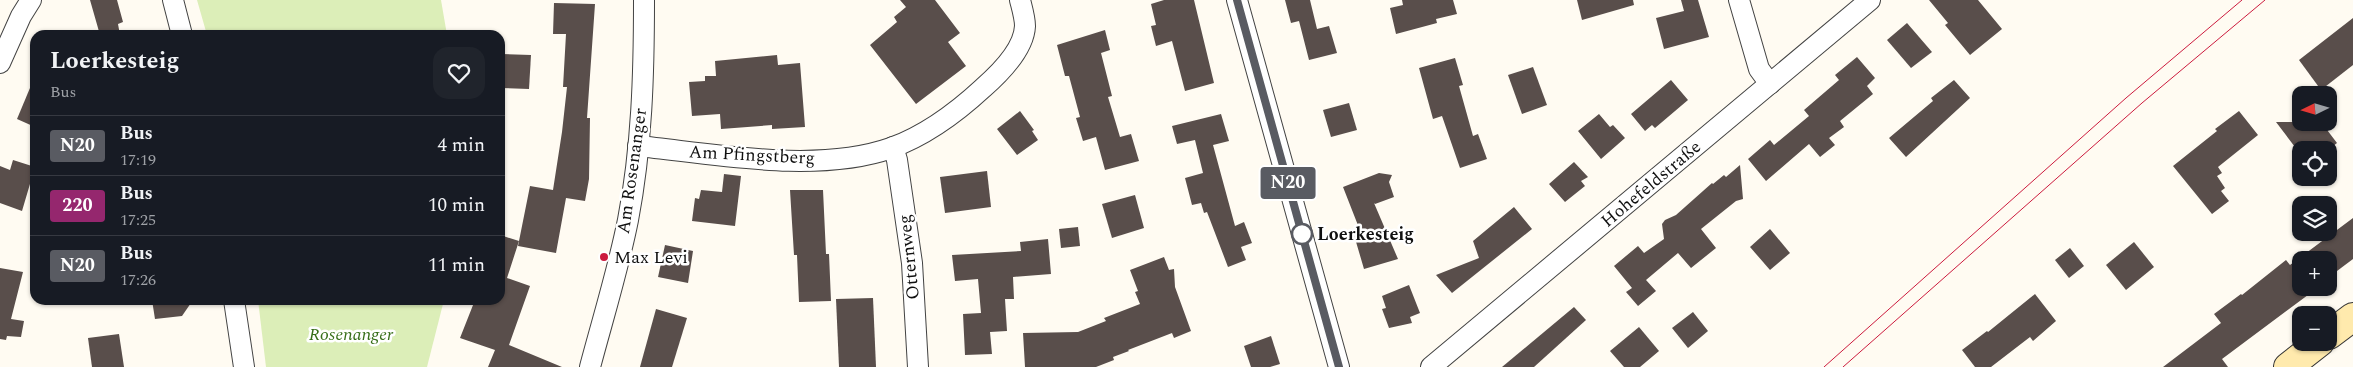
<!DOCTYPE html>
<meta charset="utf-8">
<style>
:root{--surface:#171b24;--page:#20242c;--text:#f1f3f6;--muted:#9ea1a6;--line:#363941}
body{margin:0;font-family:Spectral,serif;background:var(--page);color:var(--text);height:100vh;display:flex;flex-direction:column;font-size:19px;white-space:nowrap}
*{box-sizing:border-box;margin:0}
p{font-size:16px;color:var(--muted)}
.icon{flex:none;width:28px;height:28px;fill:none;stroke:currentColor;stroke-width:2;stroke-linecap:round;stroke-linejoin:round}
.map{position:relative;flex:1;overflow:hidden}
.panel{position:absolute;left:30px;top:30px;width:475px;height:275px;display:flex;flex-direction:column;background:var(--surface);border-radius:15px;box-shadow:0 1px 4px #0004}
.panel>*{flex:none}
.badge{padding:0 10px;border-radius:4px;font-size:18px;line-height:32px}
.needle{width:32px;rotate:265deg}
.tools{position:absolute;left:2292px;top:86px;display:grid;gap:10px}
.tools a{display:grid;place-items:center;width:45px;height:45px;border-radius:10px;background:var(--surface);box-shadow:0 1px 4px #0004;font-size:25px}
.map>.badge{position:absolute;translate:-50% -50%;box-shadow:0 0 0 2px #fff}
.round{display:grid;place-items:center;flex:none;width:52px;height:52px;border-radius:15px;background:var(--page)}
.head{display:flex;align-items:center;justify-content:space-between;height:85px;padding:0 20px}
h1{font-size:24px;font-weight:700;line-height:38px}
ul{padding:0;list-style:none}
li{display:flex;align-items:center;gap:15px;height:60px;padding:0 20px;border-top:1px solid var(--line)}
li div{flex:1}
li b{display:block;font-size:19px}
li em{font-style:normal}
li .badge{min-width:55px;font-weight:700;text-align:center}
.map>svg:first-child{display:block}
.green{fill:#dceeb8}
.building{fill:#594e4b}
.lines{fill:none;stroke-linecap:round;stroke-linejoin:round}
.street-casing{stroke:#434343;stroke-width:22}
.secondary-casing{stroke:#323232;stroke-width:30}
.street{stroke:#fff;stroke-width:20}
.secondary{stroke:#ffeaad;stroke-width:28}
.tram{stroke:#cc1b3e;stroke-width:1}
.line-casing{stroke:#fff;stroke-width:11}
.line{stroke:#595b62;stroke-width:8}
.stop-dot{fill:#fff;stroke:#595b62;stroke-width:2.5}
.poi-dot{fill:#cc1b3e;stroke:#fff;stroke-width:2}
.labels{text-anchor:middle;dominant-baseline:central;stroke-width:5;stroke-linejoin:round;paint-order:stroke}
.street-label{font-size:18px;fill:#101010;stroke:#fff}
.stop-label{font-size:18px;font-weight:bold;fill:#101010;stroke:#fff;text-anchor:start}
.poi-label{font-size:18px;fill:#101010;stroke:#fff;text-anchor:start}
.park-label{font-size:18px;font-style:italic;fill:#376e19;stroke:#fff}
</style>
<div class="map">
<svg width="2353" height="367" viewBox="0 0 2353 367">
<rect width="100%" height="100%" fill="#fffbf2"/>
<g class="green">
<polygon points="197,0 441,0 447,35 207,35"/>
<polygon points="258,300 444,300 427,367 266,367"/>
</g>
<g class="building">
<polygon points="90,0 117,0 123,22 118,24 120,35 100,35"/>
<polygon points="900,0 935,0 960,33 948,42 966,66 916,104 870,45 897,22 894,17 906,7"/>
<polygon points="1164,0 1194,0 1214,83 1185,91 1172,41 1156,46 1151,26 1156,25 1151,4"/>
<polygon points="1285,0 1310,0 1317,29 1329,26 1337,53 1309,60 1299,21 1291,23"/>
<polygon points="1402,0 1453,0 1457,14 1436,19 1437,23 1396,34 1390,8 1403,5"/>
<polygon points="1577,0 1633,0 1634,5 1582,20"/>
<polygon points="1681,0 1698,0 1709,37 1664,49 1656,18 1684,11"/>
<polygon points="1929,0 1978,0 2002,29 1970,55 1945,25 1948,23"/>
<polygon points="554,3 595,4 587,118 590,118 589,179 585,201 566,198 556,253 518,246 530,186 553,190 562,132 567,87 563,87 566,34 553,34"/>
<polygon points="2353,18 2353,65 2321,90 2299,60"/>
<polygon points="1907,23 1932,52 1911,68 1887,40"/>
<polygon points="1105,30 1110,50 1101,53 1112,96 1108,97 1120,137 1131,134 1139,161 1105,170 1096,137 1083,141 1076,118 1080,117 1069,76 1065,76 1057,45"/>
<polygon points="502,54 531,55 529,89 501,88"/>
<polygon points="777,55 778,65 800,63 805,127 772,129 772,125 721,129 720,114 692,116 689,82 705,81 705,76 716,76 715,61"/>
<polygon points="1857,57 1875,78 1867,86 1873,94 1840,121 1844,127 1829,138 1835,145 1820,157 1809,144 1766,181 1748,159 1770,140 1774,145 1809,116 1804,110 1839,80 1835,75"/>
<polygon points="1455,58 1463,85 1459,86 1473,136 1478,134 1487,159 1460,168 1442,116 1433,119 1419,68"/>
<polygon points="1533,67 1547,105 1522,114 1508,75"/>
<polygon points="35,76 35,127 17,119"/>
<polygon points="1671,80 1688,100 1655,128 1652,125 1645,131 1631,114"/>
<polygon points="1954,80 1970,98 1906,157 1889,138 1933,101 1931,98"/>
<polygon points="1349,103 1357,130 1331,137 1323,110"/>
<polygon points="1020,111 1034,130 1032,131 1038,140 1017,155 997,129"/>
<polygon points="2239,111 2258,135 2218,167 2222,173 2217,176 2225,188 2221,191 2229,201 2212,214 2173,166 2217,131 2215,129"/>
<polygon points="1221,114 1229,141 1213,145 1235,226 1244,222 1252,243 1241,247 1246,260 1228,267 1207,212 1204,213 1201,203 1192,205 1185,178 1203,173 1195,140 1177,144 1172,126"/>
<polygon points="1599,114 1610,127 1613,125 1625,138 1601,159 1578,131"/>
<polygon points="2276,122 2321,122 2337,143 2328,150 2301,150 2301,155"/>
<polygon points="13,160 35,167 22,211 0,203 0,166 10,170"/>
<polygon points="1574,162 1588,177 1581,181 1585,186 1565,202 1549,184"/>
<polygon points="1740,165 1743,199 1736,201 1701,229 1716,248 1691,268 1678,253 1646,280 1656,291 1638,306 1626,292 1632,288 1614,266 1638,246 1644,253 1664,239 1662,224 1665,220 1676,215 1712,183 1713,184 1724,175 1726,177"/>
<polygon points="987,171 991,207 945,213 940,177"/>
<polygon points="1379,173 1392,175 1389,182 1394,197 1375,204 1374,203 1398,259 1364,269 1354,235 1361,233 1343,187"/>
<polygon points="724,174 741,176 735,226 692,221 695,198 699,199 701,190 722,192"/>
<polygon points="790,190 823,190 826,254 829,254 831,301 799,302 797,255 794,255"/>
<polygon points="1135,195 1144,228 1112,238 1102,204"/>
<polygon points="1514,207 1532,229 1452,293 1436,275 1479,258 1473,241"/>
<polygon points="2353,218 2353,259 2329,277 2329,260 2301,260 2301,288 2315,288 2311,290 2312,292 2222,359 2228,367 2163,367 2221,323 2214,314 2241,294 2242,295 2286,260 2290,265"/>
<polygon points="1078,227 1080,246 1061,248 1059,229"/>
<polygon points="1770,229 1790,253 1770,270 1750,247"/>
<polygon points="500,235 519,241 507,278 530,286 509,345 562,367 488,367 495,350 460,338 475,300 500,300"/>
<polygon points="1048,239 1051,274 1013,277 1014,299 1005,299 1007,331 990,332 992,354 965,355 963,314 981,313 978,279 955,281 952,255 1021,251 1020,242"/>
<polygon points="2134,242 2154,267 2126,290 2106,265"/>
<polygon points="665,245 693,251 688,283 658,277"/>
<polygon points="2070,248 2084,266 2069,278 2055,260"/>
<polygon points="1164,257 1169,270 1174,269 1175,287 1191,331 1174,338 1172,333 1128,350 1129,351 1113,357 1114,360 1096,367 1025,367 1023,333 1078,332 1106,321 1104,318 1140,304 1135,292 1138,291 1130,270"/>
<polygon points="0,268 23,272 11,319 24,321 21,337 7,336 6,340 0,339"/>
<polygon points="1409,285 1420,313 1410,317 1412,323 1389,328 1382,309 1386,308 1382,296"/>
<polygon points="2035,294 2056,321 2033,341 2030,337 1991,367 1975,367 1962,350 1987,331 1988,332"/>
<polygon points="873,298 876,367 839,367 836,299"/>
<polygon points="152,300 193,300 182,316 155,319"/>
<polygon points="1574,307 1586,320 1534,367 1502,367"/>
<polygon points="656,309 687,318 672,367 640,367"/>
<polygon points="1693,312 1708,331 1688,348 1672,328"/>
<polygon points="1639,327 1659,351 1640,367 1624,367 1610,351"/>
<polygon points="119,334 124,367 92,367 88,338"/>
<polygon points="1271,336 1280,364 1270,367 1251,367 1244,346"/>
</g>
<g class="lines">
<g class="street-casing">
<g id="street">
<polyline points="173,0 182,35"/>
<polyline points="1237,0 1339,367"/>
<polyline points="1739,0 1759,69 1770,84"/>
<polyline points="0,63 21,16 31,0"/>
<path d="M 638,146 C 715,154 817,174 891,148 C 927,135 956,113 983,88 C 999,74 1024,49 1025,26 C 1025,18 1022,8 1020,0"/>
<polyline points="893,147 897,160 912,263 918,367"/>
<polyline points="234,300 244,367"/>
<path d="M 590,367 C 603,318 618,270 628,220 C 642,147 644,73 644,0"/>
<polyline points="1431,367 1870,0"/>
</g>
</g>
<g class="secondary-casing">
<g id="secondary">
<polyline points="2329,335 2353,317"/>
<polyline points="2288,367 2320,342"/>
</g>
</g>
<use href="#street" class="street"/>
<use href="#secondary" class="secondary"/>
<g class="tram">
<polyline points="1824,367 2126,98 2242,0"/>
<polyline points="1843,367 2142,103 2265,0"/>
</g>
</g>
<g class="lines">
<g class="line-casing">
<polyline id="line" points="1237,0 1339,367"/>
</g>
<use href="#line" class="line"/>
</g>
<circle class="stop-dot" cx="1302" cy="234" r="10"/>
<circle class="poi-dot" cx="604" cy="257" r="5"/>
<g class="labels">
<g class="street-label">
<text transform="translate(752 155) rotate(3)">Am Pfingstberg</text>
<text transform="translate(632 171) rotate(-82)">Am Rosenanger</text>
<text transform="translate(1651 184) rotate(-40)">Hohefeldstraße</text>
<text transform="translate(909 257) rotate(-96)">Otternweg</text>
</g>
<g class="stop-label">
<text x="1317" y="234">Loerkesteig</text>
</g>
<g class="poi-label">
<text x="614" y="257">Max Levi</text>
</g>
<g class="park-label">
<text x="351" y="334">Rosenanger</text>
</g>
</g>
</svg>
<div class="tools">
<a><svg class="needle" viewBox="-14 -14 28 28"><path d="M0-13l5 13h-10z" fill="#e53935"/><path d="M0 13l5-13h-10z" fill="#9ea1a6"/></svg></a>
<a><svg class="icon" aria-label="locate" viewBox="0 0 24 24"><circle cx="12" cy="12" r="6"/><path d="M12 2v4M12 18v4M2 12h4M18 12h4"/></svg></a>
<a><svg class="icon" aria-label="layers" viewBox="0 0 24 24"><path d="M12 4l9 5-9 5-9-5zM3 14l9 5 9-5"/></svg></a>
<a>+</a>
<a>−</a>
</div>
<b class="badge" style="left:1288px;top:183px;background:#595b62;color:#fff">N20</b>
<section class="panel">
<div class="head"><div><h1>Loerkesteig</h1><p>Bus</p></div><a class="round"><svg class="icon" aria-label="heart" viewBox="0 0 24 24"><path d="M12 20l-8-8c-3-5 5-10 8-4 3-6 11-1 8 4z"/></svg></a></div>
<ul>
<li><span class="badge" style="background:#595b62;color:#fff">N20</span><div><b>Bus</b><p>17:19</p></div><em>4 min</em></li>
<li><span class="badge" style="background:#95276e;color:#fff">220</span><div><b>Bus</b><p>17:25</p></div><em>10 min</em></li>
<li><span class="badge" style="background:#595b62;color:#fff">N20</span><div><b>Bus</b><p>17:26</p></div><em>11 min</em></li>
</ul>
</section>
</div>
